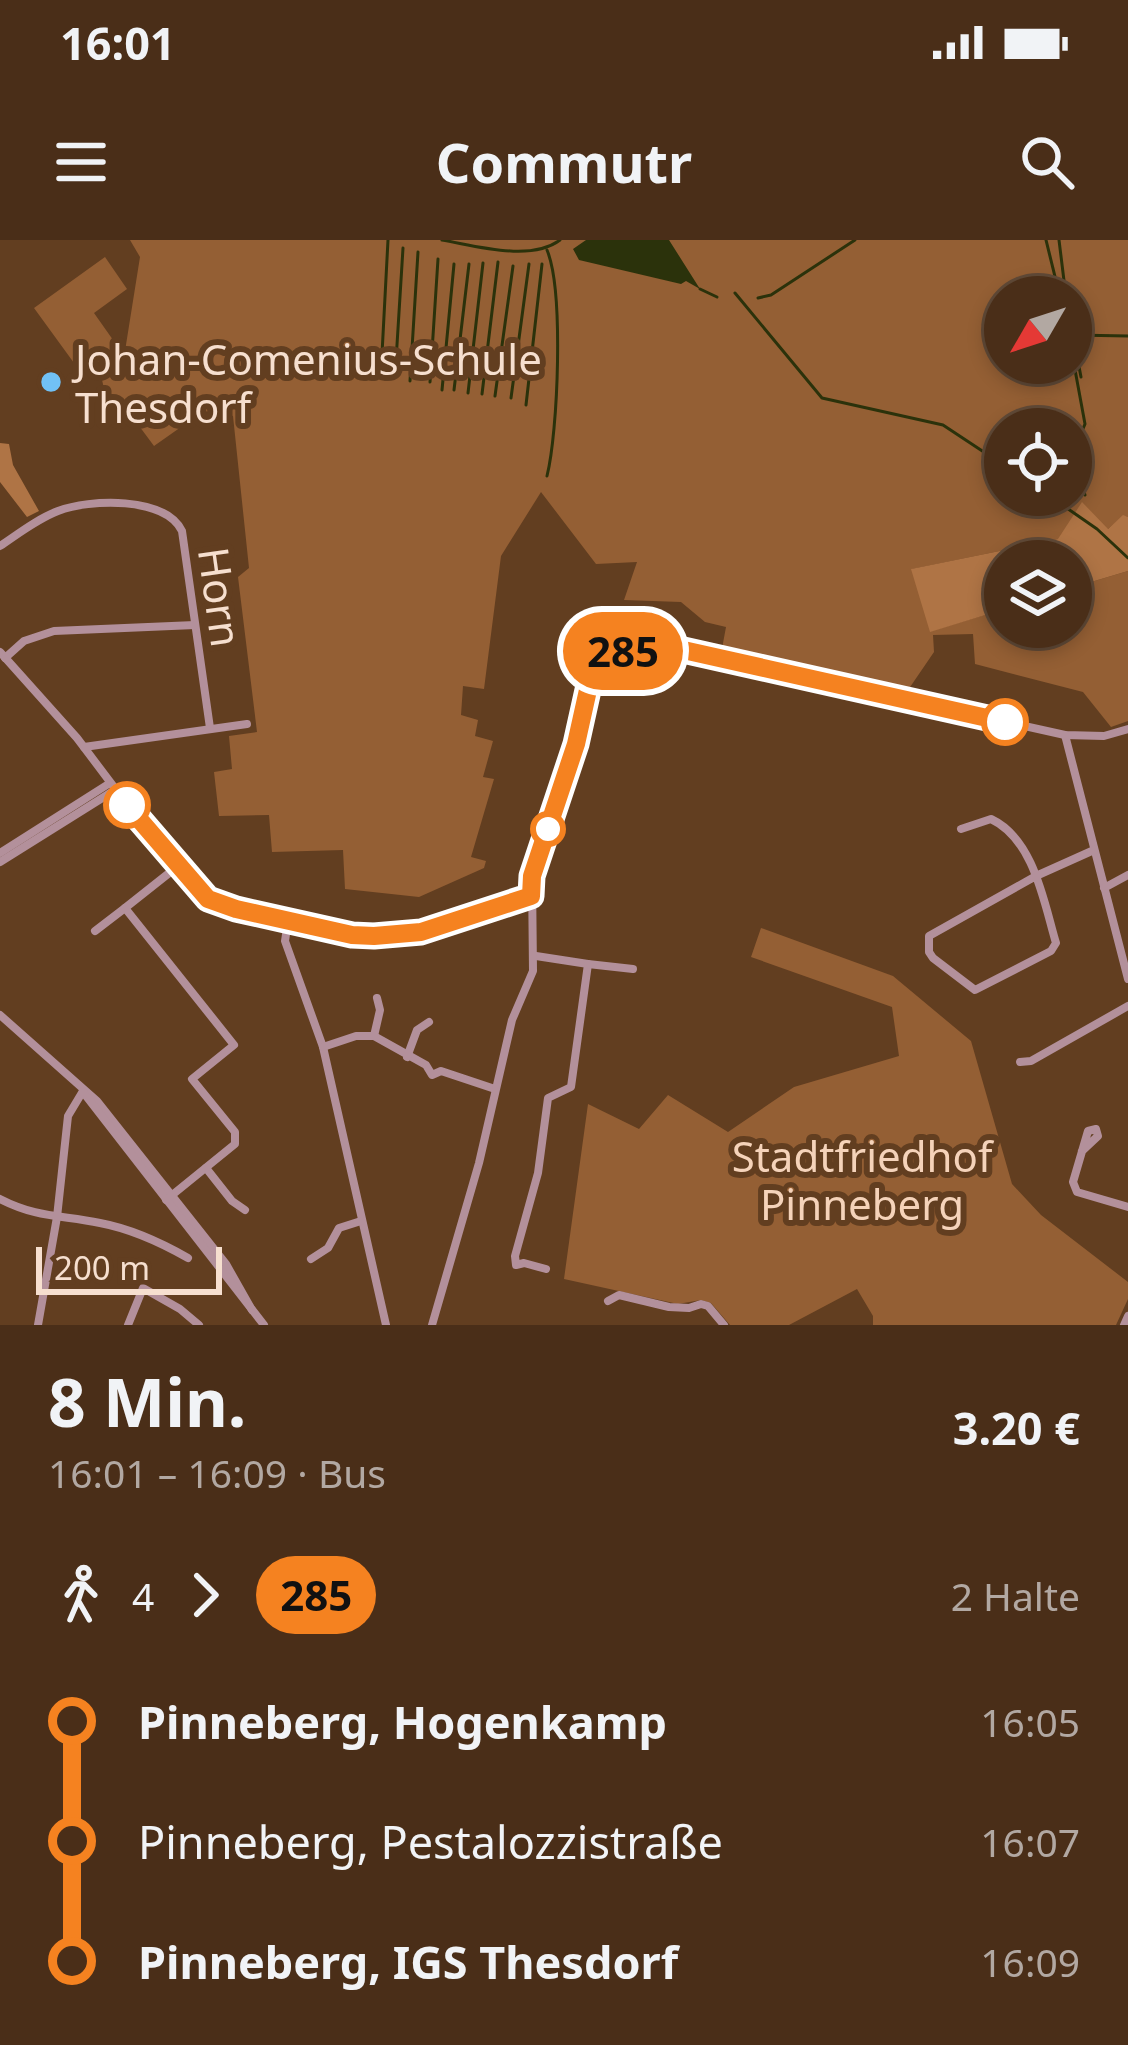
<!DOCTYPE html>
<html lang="de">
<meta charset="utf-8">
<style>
:root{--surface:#4a2e18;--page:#543a25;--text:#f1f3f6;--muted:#b2a8a2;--line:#614a37}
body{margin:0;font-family:"Noto Sans",sans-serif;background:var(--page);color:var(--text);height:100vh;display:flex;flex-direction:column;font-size:45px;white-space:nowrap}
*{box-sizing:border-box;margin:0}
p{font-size:39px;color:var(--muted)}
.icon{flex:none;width:66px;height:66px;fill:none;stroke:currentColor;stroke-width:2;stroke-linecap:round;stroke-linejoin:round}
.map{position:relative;height:1085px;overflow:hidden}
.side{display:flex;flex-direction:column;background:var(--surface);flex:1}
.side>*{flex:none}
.badge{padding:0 24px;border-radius:39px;font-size:42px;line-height:78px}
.needle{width:78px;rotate:231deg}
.controls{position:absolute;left:984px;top:36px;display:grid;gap:24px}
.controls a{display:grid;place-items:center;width:108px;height:108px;border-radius:50%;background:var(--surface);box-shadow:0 6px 18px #0003,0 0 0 3px var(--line);font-size:60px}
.scale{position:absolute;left:36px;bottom:30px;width:186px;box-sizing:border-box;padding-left:12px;border:6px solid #f6dfcf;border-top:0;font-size:33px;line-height:42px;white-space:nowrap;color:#f6dfcf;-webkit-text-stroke:9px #623e20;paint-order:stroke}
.map>.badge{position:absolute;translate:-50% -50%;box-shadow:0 0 0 6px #fff}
.legs{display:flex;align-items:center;gap:18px;height:132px;padding:0 48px;font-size:39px}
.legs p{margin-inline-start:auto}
.overview{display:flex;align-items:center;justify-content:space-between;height:204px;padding:0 48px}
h1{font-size:66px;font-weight:700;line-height:90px}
ul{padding:0 48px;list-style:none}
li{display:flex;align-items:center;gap:42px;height:120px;font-size:45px}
li i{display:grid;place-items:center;width:18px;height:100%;margin:0 15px;background:currentColor}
li i::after{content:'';width:30px;height:30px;margin:-15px;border:9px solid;border-radius:50%;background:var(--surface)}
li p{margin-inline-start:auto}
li:first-child i{background:linear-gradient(#0000 50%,currentColor 0)}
li:last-child i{background:linear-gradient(currentColor 50%,#0000 0)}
.status{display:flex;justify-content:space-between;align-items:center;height:84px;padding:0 60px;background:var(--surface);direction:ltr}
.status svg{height:33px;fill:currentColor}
header{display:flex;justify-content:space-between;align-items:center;height:156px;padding:0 48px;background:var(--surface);font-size:54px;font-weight:700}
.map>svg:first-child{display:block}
.green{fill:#945f34;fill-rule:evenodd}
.forest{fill:#af7445}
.water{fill:#2b320b}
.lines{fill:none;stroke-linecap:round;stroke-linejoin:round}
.stream{stroke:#2b320b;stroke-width:3}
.minor{stroke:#b3909b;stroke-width:8}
.line-1-casing{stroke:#fff;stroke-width:27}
.line-1{stroke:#f58220;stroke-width:18}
.poi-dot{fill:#71c1f5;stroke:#623e20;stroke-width:4.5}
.stop-1-dot{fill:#fff;stroke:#f58220;stroke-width:6}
.labels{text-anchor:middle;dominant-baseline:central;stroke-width:12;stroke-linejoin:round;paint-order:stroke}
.poi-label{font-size:42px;fill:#f6dfcf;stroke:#623e20;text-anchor:start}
.street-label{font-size:42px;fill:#f6dfcf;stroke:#623e20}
.park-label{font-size:42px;fill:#f5d3ba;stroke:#623e20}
</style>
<div class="status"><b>16:01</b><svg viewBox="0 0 49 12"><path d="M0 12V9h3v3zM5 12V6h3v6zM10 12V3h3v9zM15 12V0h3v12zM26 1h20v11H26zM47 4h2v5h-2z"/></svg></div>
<header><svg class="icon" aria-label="menu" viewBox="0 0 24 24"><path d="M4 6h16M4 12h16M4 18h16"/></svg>Commutr<svg class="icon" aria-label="search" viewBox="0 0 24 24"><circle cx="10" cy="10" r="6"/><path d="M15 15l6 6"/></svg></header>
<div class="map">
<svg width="1128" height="1085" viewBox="0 0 1128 1085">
<rect width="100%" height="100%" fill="#623e20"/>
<g class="green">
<path d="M 130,0 L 1128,0 L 1128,277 L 1123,276 L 1108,289 L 912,329 L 931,391 L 1005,369 L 1005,387 L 1071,387 L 1071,348 L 1128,331 L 1128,481 L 1111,487 L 1083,452 L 975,424 L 973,394 L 933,395 L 934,412 L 906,453 L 721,414 L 726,387 L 705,382 L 681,362 L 624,360 L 637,322 L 596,324 L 541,252 L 501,316 L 484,449 L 463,446 L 461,475 L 478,480 L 475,496 L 493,501 L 483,537 L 494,539 L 471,617 L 486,621 L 484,628 L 419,657 L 345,649 L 343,610 L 272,612 L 269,575 L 219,576 L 214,532 L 232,529 L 229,496 L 257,492 L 238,337 L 249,328 L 233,176 L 176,166 L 181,187 L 154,206 L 128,171 L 105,153 L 100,131 L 125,111 L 140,17 ZM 1005,57 L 1071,57 L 1071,123 L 1005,123 ZM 1005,189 L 1071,189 L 1071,255 L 1005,255 Z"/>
<polygon points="105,17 127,49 94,73 118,107 82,134 34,68"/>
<polygon points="761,688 893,736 971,801 1012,944 1041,975 1128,1042 1128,1059 1116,1085 873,1085 873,1076 857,1049 789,1085 730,1085 711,1063 701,1060 678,1064 564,1039 588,864 639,889 668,855 728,892 794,847 899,816 892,767 751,717"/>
</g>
<g class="forest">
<polygon points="0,203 9,204 13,225 39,271 27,277 0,242"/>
<polygon points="1082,262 1108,289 1123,275 1128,277 1128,331 1071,348 1071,321 1005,321 1005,369 930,392 911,329 1058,299"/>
</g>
<polygon class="water" points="586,0 669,0 700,49 686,41 681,44 579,20 573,9"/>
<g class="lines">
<g class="stream">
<path d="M 442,0 C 477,6 531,22 560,0"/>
<polyline points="1046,0 1060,57"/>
<polyline points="1059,0 1066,57"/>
<path d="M 547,10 C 564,51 558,192 547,236"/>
<polyline points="700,49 717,57"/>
<polyline points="735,53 822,158 943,185 1005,226"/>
<polyline points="758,58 771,55 855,0"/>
<polyline points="1071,85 1081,137"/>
<polyline points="1073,95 1128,96"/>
<polyline points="1071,108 1085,184 1072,215 1085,255"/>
<polyline points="381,133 388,0"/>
<polyline points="395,137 403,8"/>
<polyline points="410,141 418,12"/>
<polyline points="430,142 438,19"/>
<polyline points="442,150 454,24"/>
<polyline points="454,150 469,24"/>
<polyline points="468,153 483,23"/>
<polyline points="482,154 498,22"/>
<polyline points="495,156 513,26"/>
<polyline points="511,158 529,24"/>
<polyline points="526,165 542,24"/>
<polyline points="1048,255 1097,289 1128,318"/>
</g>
<g class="minor">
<path d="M 0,306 C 18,294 37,279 58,271 C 89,259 165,256 182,291 L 210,488"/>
<path d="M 0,412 L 77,498 L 126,563 L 208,659 L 352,695 C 424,699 464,672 531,655"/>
<polyline points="5,418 24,401 54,391 195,385"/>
<polyline points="1065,495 1128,739"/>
<polyline points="84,507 247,484"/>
<path d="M 961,589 L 991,579 C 1034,599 1044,663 1056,703 L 1051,711 L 975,750 L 933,718 L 929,712 L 929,696 L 1036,636 L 1094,610"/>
<polyline points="0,613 110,543"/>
<polyline points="0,622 115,550"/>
<polyline points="1104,648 1128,635"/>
<polyline points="288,681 285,701 323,807 386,1085"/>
<polyline points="95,691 125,668"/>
<polyline points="536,716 588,724 571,847 548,858 538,933 515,1016 516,1025 524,1023 546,1029"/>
<polyline points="588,724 633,729"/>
<polyline points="0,775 97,861 226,1024 252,1070"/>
<polyline points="374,796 380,770 377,758"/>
<polyline points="323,807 356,796 374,796 426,825 432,835 441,831 495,849"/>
<polyline points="407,817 417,790 429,782"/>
<polyline points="1020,822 1031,821 1128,766"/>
<polyline points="83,852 264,1085"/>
<polyline points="1082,911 1098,896 1096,889 1088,891 1073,942 1077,952 1128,967"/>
<polyline points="206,928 232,961 245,970"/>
<path d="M 0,959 C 37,978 61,975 100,983 C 132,989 160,1002 188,1018"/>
<polyline points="166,960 235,904 235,892 192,839 234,805 125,668 178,626"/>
<polyline points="311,1019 328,1008 339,988 361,981"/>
<polyline points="608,1061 619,1055 669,1067 689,1068 701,1064 708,1066 724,1085"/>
<polyline points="38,1085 57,977 68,876 83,851"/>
<polyline points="128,1085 143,1048 180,1069 199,1085"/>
<polyline points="432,1085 479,923 512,780 533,731 532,636 576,504 585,453 598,430 618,413 645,404 660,405 1065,495 1104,496 1128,489"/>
<polyline points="1124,1085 1128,1076"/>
</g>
</g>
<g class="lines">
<g class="line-1-casing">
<polyline id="line-1" points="127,565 208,659 236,669 352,695 374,696 421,692 531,656 532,636 576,504 590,441 618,413 645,404 661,405 1005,482"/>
</g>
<use href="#line-1" class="line-1"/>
</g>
<circle class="poi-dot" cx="51" cy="142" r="12"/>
<g class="stop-1-dot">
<circle cx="1005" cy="482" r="21"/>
<circle cx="127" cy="565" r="21"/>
<circle cx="548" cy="589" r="15"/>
</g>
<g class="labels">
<g class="poi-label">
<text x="75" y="118">Johan-Comenius-Schule<tspan x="75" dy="48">Thesdorf</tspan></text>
</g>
<g class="street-label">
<text transform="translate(221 357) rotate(82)">Horn</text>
</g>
<g class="park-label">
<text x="862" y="915">Stadtfriedhof<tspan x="862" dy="48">Pinneberg</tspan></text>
</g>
</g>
</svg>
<div class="controls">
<a><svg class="needle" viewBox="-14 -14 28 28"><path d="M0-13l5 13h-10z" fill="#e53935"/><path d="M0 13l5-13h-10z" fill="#b2a8a2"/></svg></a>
<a><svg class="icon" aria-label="locate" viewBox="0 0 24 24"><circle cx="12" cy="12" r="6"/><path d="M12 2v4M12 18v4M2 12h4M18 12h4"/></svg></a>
<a><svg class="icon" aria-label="layers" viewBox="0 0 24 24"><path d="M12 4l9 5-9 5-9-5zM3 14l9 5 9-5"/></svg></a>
</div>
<div class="scale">200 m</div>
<b class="badge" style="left:623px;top:411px;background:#f58220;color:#111">285</b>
</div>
<section class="side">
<div class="overview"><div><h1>8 Min.</h1><p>16:01 – 16:09 · Bus</p></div><b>3.20 €</b></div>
<div class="legs"><svg class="icon" aria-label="walk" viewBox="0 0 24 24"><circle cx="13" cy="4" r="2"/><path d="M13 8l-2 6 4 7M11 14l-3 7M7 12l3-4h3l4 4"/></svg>4<svg class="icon" aria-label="forward" viewBox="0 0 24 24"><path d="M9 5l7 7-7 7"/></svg><b class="badge" style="background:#f58220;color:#111">285</b><p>2 Halte</p></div>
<ul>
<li><i style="color:#f58220"></i><b>Pinneberg, Hogenkamp</b><p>16:05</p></li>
<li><i style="color:#f58220"></i><span>Pinneberg, Pestalozzistraße</span><p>16:07</p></li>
<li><i style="color:#f58220"></i><b>Pinneberg, IGS Thesdorf</b><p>16:09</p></li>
</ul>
</section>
